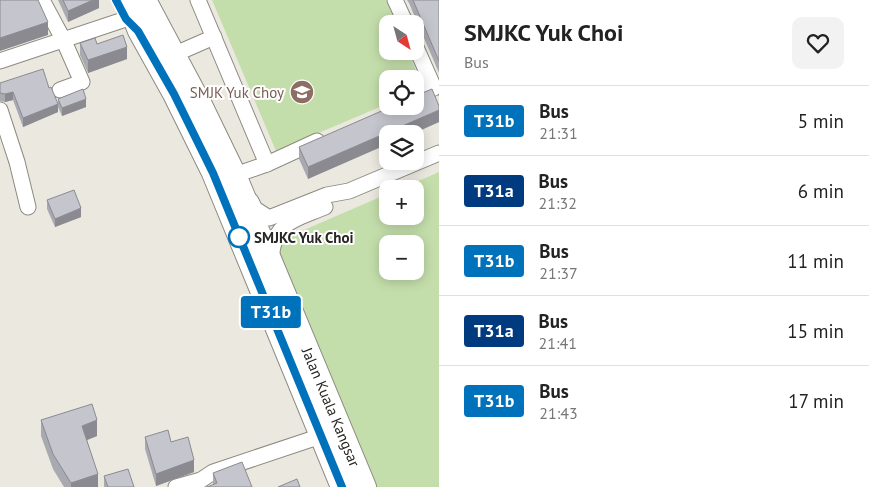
<!DOCTYPE html>
<meta charset="utf-8">
<style>
:root{--surface:#fff;--page:#f2f2f2;--text:#222;--muted:#767676;--line:#e0e0e0}
body{margin:0;font-family:"PT Sans",sans-serif;background:var(--page);color:var(--text);height:100vh;display:flex;flex-direction:column;font-size:19px;white-space:nowrap}
*{box-sizing:border-box;margin:0}
p{font-size:16px;color:var(--muted)}
.icon{flex:none;width:28px;height:28px;fill:none;stroke:currentColor;stroke-width:2;stroke-linecap:round;stroke-linejoin:round}
.map{position:relative;flex:1;overflow:hidden}
.panel{display:flex;flex-direction:column;background:var(--surface);width:430px}
.panel>*{flex:none}
.badge{padding:0 10px;border-radius:4px;font-size:18px;line-height:32px}
.needle{width:32px;rotate:144deg}
.controls{position:absolute;left:379px;top:15px;display:grid;gap:10px}
.controls a{display:grid;place-items:center;width:45px;height:45px;border-radius:10px;background:var(--surface);box-shadow:0 2px 12px #0003;font-size:25px}
.map>.badge{position:absolute;translate:-50% -50%;box-shadow:0 0 0 2px #fff}
.round{display:grid;place-items:center;flex:none;width:52px;height:52px;border-radius:10px;background:var(--page)}
.overview{display:flex;align-items:center;justify-content:space-between;height:85px;padding:0 25px}
h1{font-size:24px;font-weight:700;line-height:38px}
ul{padding:0;list-style:none}
li{display:flex;align-items:center;gap:15px;height:70px;padding:0 25px;border-top:1px solid var(--line)}
li div{flex:1}
li b{display:block;font-size:19px}
li em{font-style:normal}
li .badge{min-width:55px;font-weight:700;text-align:center}
main{display:flex;flex:1;min-height:0}
.map>svg:first-child{display:block}
.green{fill:#c4deab;fill-rule:evenodd}
.lines{fill:none;stroke-linecap:round;stroke-linejoin:round}
.minor-casing{stroke:#8c8a81;stroke-width:17}
.highway-casing{stroke:#8c8a81;stroke-width:24}
.minor{stroke:#fff;stroke-width:15}
.highway{stroke:#fff;stroke-width:22}
.wall{fill:#a9a9b1}
.shaded-wall{fill:#8a8a90}
.building{fill:#c5c5ce;stroke:#8a8a90}
.line-casing{stroke:#fff;stroke-width:11}
.line{stroke:#0072bc;stroke-width:8}
.stop-dot{fill:#fff;stroke:#0072bc;stroke-width:2.5}
.labels{text-anchor:middle;dominant-baseline:central;stroke-width:4;stroke-linejoin:round;paint-order:stroke}
.education-label{font-size:15px;fill:#785e54;stroke:#fff;text-anchor:end}
.stop-label{font-size:15px;font-weight:bold;fill:#272623;stroke:#fff;text-anchor:start}
.street-label{font-size:15px;fill:#272623;stroke:#fff}
</style>
<main>
<div class="map">
<svg width="439" height="487" viewBox="0 0 439 487">
<rect width="100%" height="100%" fill="#ebe9df"/>
<g class="green">
<polygon points="212,0 386,0 396,24 388,24 388,51 408,51 423,88 415,92 415,79 388,79 387,104 276,151"/>
<path d="M 439,172 L 439,487 L 377,487 L 279,252 L 281,240 L 387,194 L 388,216 L 415,216 L 415,189 L 400,189 ZM 388,244 L 415,244 L 415,271 L 388,271 Z"/>
</g>
<g class="lines">
<g class="minor-casing">
<g id="minor">
<polyline points="42,0 63,39 82,82 60,90"/>
<polyline points="198,0 267,164 317,141"/>
<polyline points="395,0 406,24"/>
<polyline points="415,45 434,88 415,96"/>
<polyline points="182,51 214,37"/>
<polyline points="0,61 126,19"/>
<polyline points="0,110 17,162 28,207"/>
<polyline points="235,175 267,164"/>
<polyline points="251,201 255,209 269,218 327,195 349,191 439,153"/>
<path d="M 271,259 C 274,221 294,220 325,207"/>
<polyline points="176,487 201,480 213,472 321,436"/>
</g>
</g>
<g class="highway-casing">
<g id="highway">
<polyline points="127,0 139,31 174,94 213,173 342,487"/>
<path id="s1" d="M 145,0 L 202,107 L 235,175 L 365,487"/>
</g>
</g>
<use href="#minor" class="minor"/>
<use href="#highway" class="highway"/>
</g>
<g class="wall">
<polygon points="58,0 99,0 99,8 68,22"/>
<polygon points="407,0 439,0 439,73 409,3"/>
<polygon points="80,43 97,44 127,59 88,73 80,55"/>
<polygon points="0,83 58,112 23,127 13,100 5,102 0,101"/>
<polygon points="58,99 86,107 62,116 58,107"/>
<polygon points="439,122 412,134 388,134 308,179 299,159 299,147"/>
<polygon points="47,200 81,217 55,227 47,209"/>
<polygon points="41,420 97,436 87,440 98,487 64,487 53,469 41,436"/>
<polygon points="145,437 171,442 194,472 156,486 145,449"/>
<polygon points="213,473 252,487 213,485"/>
<polygon points="104,476 134,487 104,487"/>
</g>
<g class="shaded-wall">
<polygon points="93,0 99,0 99,8 68,22 68,11"/>
<polygon points="48,22 48,35 0,51 0,38"/>
<polygon points="127,47 127,59 88,73 88,60"/>
<polygon points="13,92 13,100 5,102 5,94"/>
<polygon points="86,99 86,107 62,116 62,108"/>
<polygon points="58,104 58,112 23,127 23,118"/>
<polygon points="439,110 439,122 412,134 388,134 388,144 308,179 308,167"/>
<polygon points="81,208 81,217 55,227 55,219"/>
<polygon points="97,420 97,436 82,442 82,426"/>
<polygon points="194,460 194,472 156,486 156,474"/>
<polygon points="98,474 98,487 71,487 71,483"/>
</g>
<g class="building">
<polygon points="0,0 38,0 48,22 0,38"/>
<polygon points="63,0 93,0 68,11"/>
<polygon points="413,0 439,0 439,61"/>
<polygon points="123,35 127,47 88,60 80,43 95,38 97,44"/>
<polygon points="43,69 49,88 51,87 58,104 23,118 13,92 5,94 0,93 0,83"/>
<polygon points="83,89 86,99 62,108 58,99"/>
<polygon points="432,89 439,106 439,110 308,167 299,147 393,106 415,106 415,96"/>
<polygon points="74,190 81,208 55,219 47,200"/>
<polygon points="92,404 97,420 82,426 98,474 71,483 53,454 41,420"/>
<polygon points="168,430 171,442 188,437 194,460 156,474 145,437"/>
<polygon points="242,462 252,487 207,487 217,483 213,473"/>
<polygon points="128,469 134,487 108,487 104,476"/>
<polygon points="297,479 300,487 278,487"/>
</g>
<g class="lines">
<g class="line-casing">
<polyline id="line" points="116,0 126,19 138,31 174,94 213,173 342,487"/>
</g>
<use href="#line" class="line"/>
</g>
<defs>
<g id="school-disc" transform="scale(1.25)"><circle r="9.5" fill="#8d6e63" stroke="#fff"/><path d="M0-5L7-2L0 1L-7-2ZM-4 1L0 2.5L4 1V4Q0 6-4 4Z" fill="#fff"/></g>
</defs>
<g fill-rule="evenodd">
<use href="#school-disc" x="302" y="92"/>
</g>
<circle class="stop-dot" cx="239" cy="237" r="10"/>
<g class="labels">
<g class="education-label">
<text x="284" y="92">SMJK Yuk Choy</text>
</g>
<g class="stop-label">
<text x="254" y="237">SMJKC Yuk Choi</text>
</g>
<g class="street-label">
<text stroke="none"><textPath href="#s1" startOffset="448">Jalan Kuala Kangsar</textPath></text>
</g>
</g>
</svg>
<div class="controls">
<a><svg class="needle" viewBox="-14 -14 28 28"><path d="M0-13l5 13h-10z" fill="#e53935"/><path d="M0 13l5-13h-10z" fill="#767676"/></svg></a>
<a><svg class="icon" aria-label="locate" viewBox="0 0 24 24"><circle cx="12" cy="12" r="6"/><path d="M12 2v4M12 18v4M2 12h4M18 12h4"/></svg></a>
<a><svg class="icon" aria-label="layers" viewBox="0 0 24 24"><path d="M12 4l9 5-9 5-9-5zM3 14l9 5 9-5"/></svg></a>
<a>+</a>
<a>−</a>
</div>
<b class="badge" style="left:271px;top:312px;background:#0072bc;color:#fff">T31b</b>
</div>
<section class="panel">
<div class="overview"><div><h1>SMJKC Yuk Choi</h1><p>Bus</p></div><a class="round"><svg class="icon" aria-label="heart" viewBox="0 0 24 24"><path d="M12 20l-8-8c-3-5 5-10 8-4 3-6 11-1 8 4z"/></svg></a></div>
<ul>
<li><span class="badge" style="background:#0072bc;color:#fff">T31b</span><div><b>Bus</b><p>21:31</p></div><em>5 min</em></li>
<li><span class="badge" style="background:#003b80;color:#fff">T31a</span><div><b>Bus</b><p>21:32</p></div><em>6 min</em></li>
<li><span class="badge" style="background:#0072bc;color:#fff">T31b</span><div><b>Bus</b><p>21:37</p></div><em>11 min</em></li>
<li><span class="badge" style="background:#003b80;color:#fff">T31a</span><div><b>Bus</b><p>21:41</p></div><em>15 min</em></li>
<li><span class="badge" style="background:#0072bc;color:#fff">T31b</span><div><b>Bus</b><p>21:43</p></div><em>17 min</em></li>
</ul>
</section>
</main>
